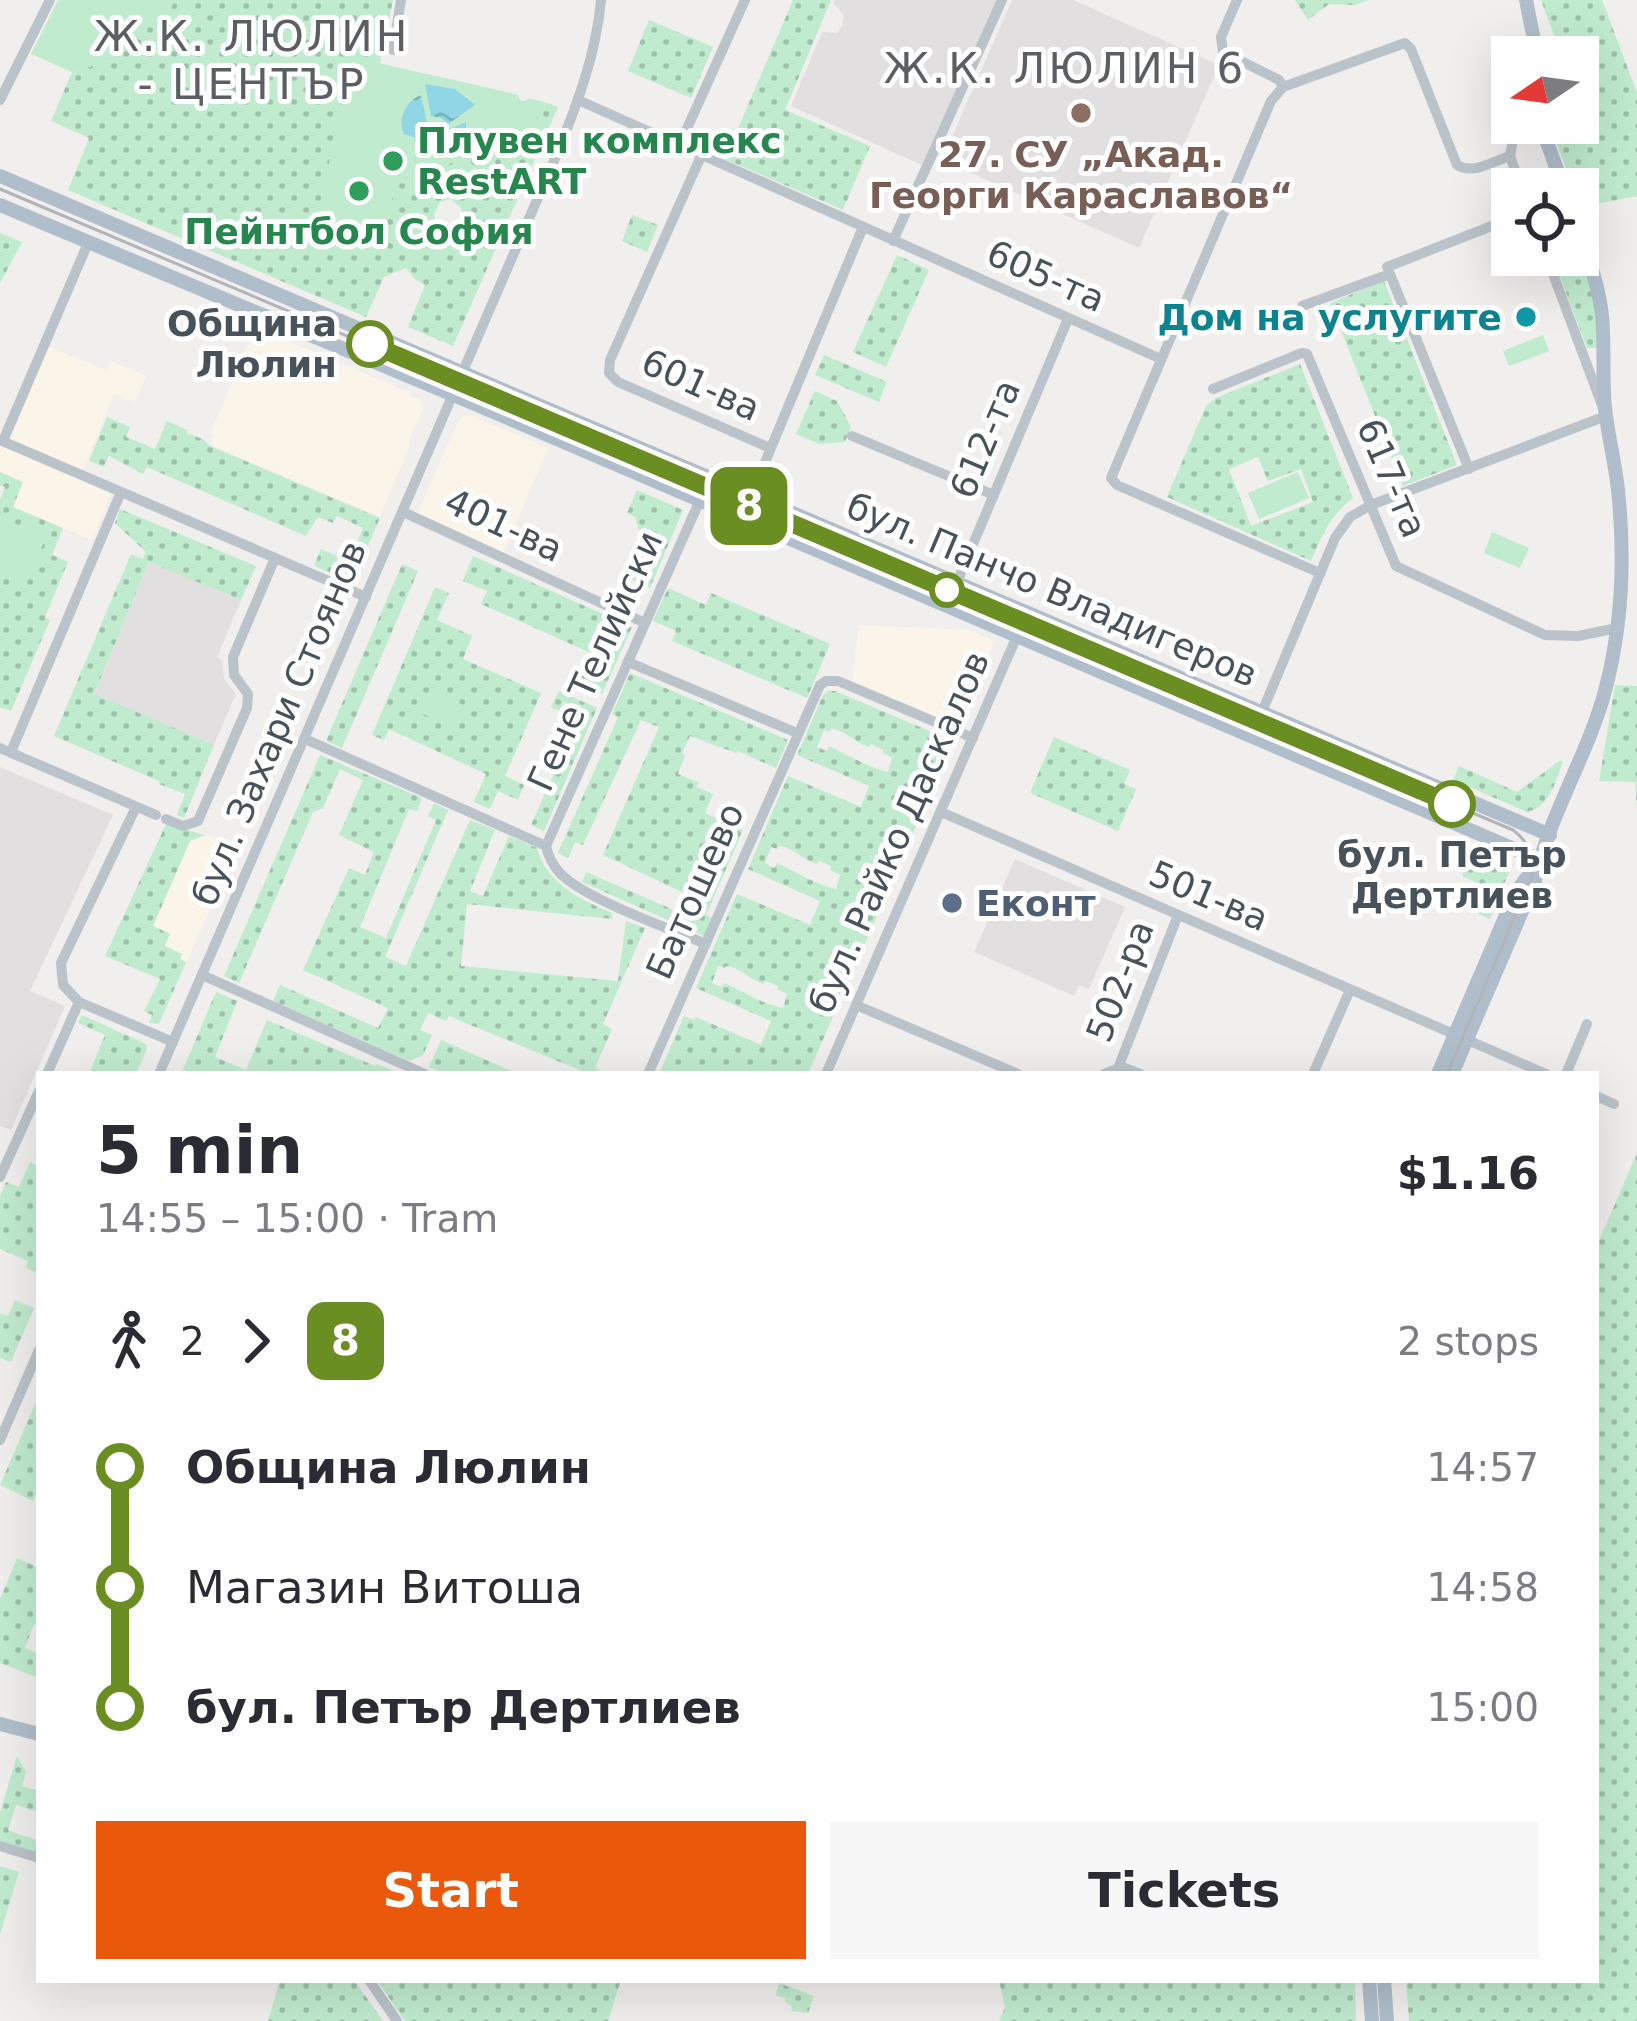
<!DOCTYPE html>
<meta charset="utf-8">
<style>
:root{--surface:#fff;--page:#f7f7f7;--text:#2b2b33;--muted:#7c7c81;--accent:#ea580c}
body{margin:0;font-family:"DejaVu Sans",sans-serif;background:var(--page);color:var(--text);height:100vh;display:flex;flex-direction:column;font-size:45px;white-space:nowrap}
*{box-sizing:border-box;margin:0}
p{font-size:39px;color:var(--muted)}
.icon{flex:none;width:66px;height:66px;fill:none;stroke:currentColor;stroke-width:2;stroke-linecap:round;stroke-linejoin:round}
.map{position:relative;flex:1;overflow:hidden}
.panel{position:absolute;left:36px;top:1071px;width:1563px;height:912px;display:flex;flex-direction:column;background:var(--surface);border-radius:0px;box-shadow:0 12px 48px #0002}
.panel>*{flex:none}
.badge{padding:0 24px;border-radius:18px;font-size:42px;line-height:78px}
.needle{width:78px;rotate:257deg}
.fabs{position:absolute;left:1491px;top:36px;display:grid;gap:24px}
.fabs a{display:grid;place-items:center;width:108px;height:108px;border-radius:0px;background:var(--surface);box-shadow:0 12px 48px #0002;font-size:60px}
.map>.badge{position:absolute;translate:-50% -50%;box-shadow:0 0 0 6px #fff}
.legs{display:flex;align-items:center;gap:18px;height:132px;padding:0 60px;font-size:39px}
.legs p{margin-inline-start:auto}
.headline{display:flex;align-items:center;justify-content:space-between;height:204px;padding:0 60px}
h1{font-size:66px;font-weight:700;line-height:90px}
.primary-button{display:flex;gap:24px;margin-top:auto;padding:24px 60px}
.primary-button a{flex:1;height:138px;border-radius:0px;background:var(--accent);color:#fff;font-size:48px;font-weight:700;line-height:138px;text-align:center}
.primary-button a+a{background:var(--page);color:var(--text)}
ul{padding:0 60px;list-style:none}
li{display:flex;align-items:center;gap:42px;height:120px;font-size:45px}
li i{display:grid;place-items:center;width:18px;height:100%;margin:0 15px;background:currentColor}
li i::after{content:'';width:30px;height:30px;margin:-15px;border:9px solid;border-radius:50%;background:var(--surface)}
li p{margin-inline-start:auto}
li:first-child i{background:linear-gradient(#0000 50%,currentColor 0)}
li:last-child i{background:linear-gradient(currentColor 50%,#0000 0)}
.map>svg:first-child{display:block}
.commercial{fill:#faf4e9}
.education{fill:#e1dfdf}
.green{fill:url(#green-dots);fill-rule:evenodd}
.pitch{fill:#c0ebcf}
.water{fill:url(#water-ripples)}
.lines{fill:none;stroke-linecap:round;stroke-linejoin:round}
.minor{stroke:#bbc3ca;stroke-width:10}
.major{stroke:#b0becb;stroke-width:14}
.tram{stroke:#b1b4b8;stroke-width:3}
.line-1-casing{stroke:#fff;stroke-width:27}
.line-1{stroke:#6b8e23;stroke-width:18}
.education-dot{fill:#8d6e63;stroke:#fff;stroke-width:4.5}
.leisure-dot{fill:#2e9e5b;stroke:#fff;stroke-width:4.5}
.culture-dot{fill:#0f9aa8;stroke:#fff;stroke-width:4.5}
.stop-1-dot{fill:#fff;stroke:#6b8e23;stroke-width:6}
.service-dot{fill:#5c6f8a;stroke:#fff;stroke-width:4.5}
.labels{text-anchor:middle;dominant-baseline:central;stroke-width:10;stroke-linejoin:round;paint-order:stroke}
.leisure-label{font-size:36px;font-weight:bold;fill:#27864d;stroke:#fff;text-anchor:start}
.education-label{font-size:36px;font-weight:bold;fill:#785e54;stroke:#fff}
.street-label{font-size:36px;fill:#48525a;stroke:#fff}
.culture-label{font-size:36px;font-weight:bold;fill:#0d838f;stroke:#fff;text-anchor:end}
.stop-label{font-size:36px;font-weight:bold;fill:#48525a;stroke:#fff;text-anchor:end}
.service-label{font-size:36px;font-weight:bold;fill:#4e5e75;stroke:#fff;text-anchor:start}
.quarter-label{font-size:42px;letter-spacing:3px;fill:#5b5f62;stroke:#fff}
</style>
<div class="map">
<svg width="1637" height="2021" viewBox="0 0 1637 2021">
<defs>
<pattern id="green-dots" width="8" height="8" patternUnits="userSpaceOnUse" patternTransform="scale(3)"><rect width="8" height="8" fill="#c0ebcf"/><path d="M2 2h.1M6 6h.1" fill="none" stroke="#9ec1ab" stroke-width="1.8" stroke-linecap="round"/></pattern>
<pattern id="water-ripples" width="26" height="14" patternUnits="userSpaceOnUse" patternTransform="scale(3)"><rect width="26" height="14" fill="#91d6e4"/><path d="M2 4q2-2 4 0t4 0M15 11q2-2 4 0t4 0" fill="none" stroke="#78b0bc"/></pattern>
</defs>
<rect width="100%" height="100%" fill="#f1eeee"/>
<g class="commercial">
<polygon points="255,327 411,393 410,396 421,400 423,409 408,443 410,445 380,517 211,445 214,436 210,434"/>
<polygon points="44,345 106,370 111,361 146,376 135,403 114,394 80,477 112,492 92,540 12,507 22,482 0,472 0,429 7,431"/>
<polygon points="470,415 548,448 503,555 416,516 456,426 463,416"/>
<polygon points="859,625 969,630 995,641 959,726 852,681"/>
<polygon points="205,835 236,848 187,962 180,959 182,954 164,946 153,927 190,841"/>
</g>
<g class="education">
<polygon points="835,0 997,0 922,165 791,106 822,32 837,33 842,26 844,16 834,4"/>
<polygon points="1012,0 1073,0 1219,65 1139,248 942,160"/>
<polygon points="149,562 241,600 217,657 222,660 224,679 236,694 214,745 94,695"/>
<polygon points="0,767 113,815 30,991 65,1006 11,1130 0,1126"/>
<polygon points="1015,859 1125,907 1089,989 1079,985 1074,996 974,952"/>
</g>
<g class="green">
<path d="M 175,0 L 393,0 L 380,63 L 352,58 L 315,232 L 357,230 L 399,183 L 536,130 L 547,103 L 558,107 L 453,346 L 408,327 L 425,285 L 416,280 L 406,268 L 384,277 L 366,317 L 68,190 L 89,138 L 51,121 L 72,72 L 115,59 L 133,20 L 159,30 ZM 451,199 L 461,208 L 467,236 L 464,241 L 446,245 L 441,242 L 434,214 L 440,202 Z"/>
<polygon points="793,0 831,0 785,110 870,146 843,210 725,159"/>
<polygon points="1295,0 1369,0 1355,5 1329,4 1308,20"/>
<polygon points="1541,0 1602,0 1637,93 1637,196 1581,207 1578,189 1574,189 1552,131 1553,123 1578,123 1578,57 1562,57"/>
<polygon points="649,20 713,47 691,98 628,71"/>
<polygon points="632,215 658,225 647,252 622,241"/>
<polygon points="0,233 22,242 0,283"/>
<polygon points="1578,243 1594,288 1599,348 1587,348 1552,255 1578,255"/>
<polygon points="897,255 929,270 886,367 853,352"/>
<polygon points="1384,281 1457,465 1403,486 1330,303"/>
<polygon points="824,355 887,382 879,402 815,375"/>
<path d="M 1300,364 L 1353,498 C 1330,515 1322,536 1311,561 L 1167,497 L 1206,406 L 1216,398 ZM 1258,457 L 1268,481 L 1301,469 L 1313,502 L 1251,526 L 1229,469 Z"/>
<polygon points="815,391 837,401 851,427 845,442 819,444 796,434"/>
<polygon points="107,417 130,427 126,437 155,449 167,421 187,430 186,433 203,439 210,446 380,518 364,554 354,550 363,528 337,516 333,523 318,517 306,536 147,467 143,474 109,456 104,467 89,461"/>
<polygon points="0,472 23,482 13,507 63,528 52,555 68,562 45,617 50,620 11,711 0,707 0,500 5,487 0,485"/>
<polygon points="637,490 683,510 650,588 624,576 643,542 635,517 627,513"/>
<polygon points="120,509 256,566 241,600 149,562 94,694 214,745 184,818 177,815 185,794 159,784 159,781 54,736 131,554 142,559 146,552 115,523"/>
<polygon points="321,549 358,565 351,581 314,566"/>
<polygon points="473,556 632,627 602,694 573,682 577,673 593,680 602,658 481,604 487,591 463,581"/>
<polygon points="402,564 418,571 342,748 326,741"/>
<polygon points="435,587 449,593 437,620 472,636 463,659 541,693 505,776 524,785 518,800 498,791 490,809 474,802 486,774 389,729 384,740 372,735"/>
<polygon points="668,588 706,605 711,593 830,644 807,698 672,641 676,631 653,621"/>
<polygon points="630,673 788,740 776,768 738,751 736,753 690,736 682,753 685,756 678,774 698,782 697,787 713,794 705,813 743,830 706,915 714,919 706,937 582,882 586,872 690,917 697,899 603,855 659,727 641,720 583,845 575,842 568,858 558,853 618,717 612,714"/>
<polygon points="1615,685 1637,686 1637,810 1635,782 1599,781"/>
<polygon points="559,691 597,708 544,831 531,825 582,711 564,702 559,711 551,707"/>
<path d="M 828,691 L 835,691 L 953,741 L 808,1074 L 659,1074 L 684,1016 L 694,1020 L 696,1017 L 761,1045 L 771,1021 L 696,988 L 737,894 L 810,925 L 820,901 L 748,869 L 788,776 L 861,807 L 869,786 L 797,755 L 823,695 ZM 831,729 C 846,730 853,742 869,747 L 871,744 L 883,750 L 883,753 L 892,758 L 888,772 C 867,767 850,756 829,746 L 827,751 L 817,747 L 824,730 L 830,732 ZM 779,846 C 793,847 801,859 817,864 L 819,861 L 831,866 L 830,870 L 840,875 L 836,889 C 815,884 798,873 777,863 L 774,868 L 765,863 L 771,847 L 777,849 ZM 718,966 L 724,968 L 726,966 C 740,967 748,979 764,984 L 766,981 L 778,986 L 777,989 L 787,994 L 783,1008 C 762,1004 745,992 724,983 L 721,987 L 712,983 Z"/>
<polygon points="1054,737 1130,770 1124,784 1136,789 1118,831 1030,793"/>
<path d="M 320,755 L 422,798 L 417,811 L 409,809 L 360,927 L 386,938 L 436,820 L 428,816 L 434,803 L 448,810 L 385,957 L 406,966 L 470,820 L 495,830 L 470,891 L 483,896 L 509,836 L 537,848 C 547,884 580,899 612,913 L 612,919 L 467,904 L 461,966 L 618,981 L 626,921 L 645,928 L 603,1024 L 612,1029 L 595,1068 L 607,1074 L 589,1074 L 449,1016 L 446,1021 L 428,1013 L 420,1030 L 432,1035 L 423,1055 L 409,1061 L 273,1001 L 280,985 L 378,1028 L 388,1008 L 303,970 L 349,868 L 365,875 L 374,852 L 339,835 L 363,780 L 340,769 L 323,808 L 313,812 L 239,983 L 224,976 Z"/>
<path d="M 1561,760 L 1563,762 C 1555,782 1550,807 1527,812 L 1453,780 L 1459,766 L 1517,792 Z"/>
<polygon points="166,824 205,835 190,841 153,926 170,934 165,946 182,954 180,959 186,962 159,1024 149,1023 152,1015 144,1011 160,979 105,956"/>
<polygon points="1471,856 1509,872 1490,919 1472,911 1483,885 1462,876"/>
<polygon points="216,992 237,1001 215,1057 246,1070 267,1020 375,1066 377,1064 401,1074 181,1074"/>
<polygon points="82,1015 146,1044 147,1049 136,1074 89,1074 105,1035 78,1023"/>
<polygon points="441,1040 518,1074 446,1074 429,1067"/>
<polygon points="1637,1153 1637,2021 1409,2021 1406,1980 1596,1980 1596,1248"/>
<polygon points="30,1162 39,1167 39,1274 26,1268 28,1261 0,1249 0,1196 6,1182 19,1187"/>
<polygon points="15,1300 34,1308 11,1362 0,1358 0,1313 8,1316"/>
<polygon points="39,1395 39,1487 33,1501 0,1485"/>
<polygon points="17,1558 39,1568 39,1626 34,1624 25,1648 39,1654 39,1678 0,1663 0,1599"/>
<polygon points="17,1756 26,1772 22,1786 39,1791 39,1812 16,1805 8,1830 39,1841 39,1854 0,1841 0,1813"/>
<polygon points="0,1866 19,1872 0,1935"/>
<polygon points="280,1980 354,1980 383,2021 268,2021"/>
<polygon points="377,1980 621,1980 608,2021 405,2021"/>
<polygon points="999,1980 1355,1980 1356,2021 999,2021 1005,2008"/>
<polygon points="779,1983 814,1996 808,2013 791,2011 792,2006 785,2002 785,1998 776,1995"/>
</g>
<g class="pitch">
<polygon points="58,0 175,0 159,30 133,21 115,59 72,72 31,54"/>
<polygon points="352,57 502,91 518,95 520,100 525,101 529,98 547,103 536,130 399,183 383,220 357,230 314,232"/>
<polygon points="1543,335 1549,351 1509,366 1503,351"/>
<polygon points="1298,472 1309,498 1259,519 1248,493"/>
<polygon points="0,518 46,537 26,585 0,574"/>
<polygon points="1492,532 1529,548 1520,568 1484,553"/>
<polygon points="429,691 464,705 456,727 420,713"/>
</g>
<g class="water">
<polygon points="425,84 455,89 475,105 448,124 441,118 431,116"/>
<path d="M 421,95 L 428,128 L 441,133 L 466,122 L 465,152 L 455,151 L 448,146 L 441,152 L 422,153 L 417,149 L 414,137 L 404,134 C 397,118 406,101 421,95 Z"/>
</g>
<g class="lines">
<g class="minor">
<polyline points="1237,0 1221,37 1223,52 1279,80 1283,87"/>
<polyline points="393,50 401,0"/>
<polyline points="0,100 50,0"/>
<polyline points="578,100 1161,359"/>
<polyline points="1516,123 1510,156 1522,189"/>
<polyline points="680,144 745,0"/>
<polyline points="702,154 610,360 609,373 618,382 770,448"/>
<polyline points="893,241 1002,0"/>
<polyline points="1387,267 1512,218"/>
<polyline points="1302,306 1390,274 1469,469"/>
<polyline points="1213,389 1302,353 1307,354 1396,566 1545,635 1578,636 1617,628"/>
<polyline points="852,436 994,495"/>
<polyline points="0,440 366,597"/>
<polyline points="3,441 88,243"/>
<polyline points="751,496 863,227"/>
<polyline points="403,512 645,623"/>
<path d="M 1320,573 L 1117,485 L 1111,478 L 1271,101 L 1283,87 L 1405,43 L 1411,49 L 1457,165 C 1473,175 1494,161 1510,156"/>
<polyline points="957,582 1068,319"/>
<polyline points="628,662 797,733"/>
<polyline points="1262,712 1335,538 1350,517 1371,505 1606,416 1546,255"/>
<polyline points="305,739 546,846"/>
<polyline points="0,748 156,815"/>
<polyline points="11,752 121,492"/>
<polyline points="136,807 61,963 63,985 79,1002 173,1042"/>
<polyline points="941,812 1546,1074"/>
<polyline points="166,819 183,826 198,821 247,708 248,694 234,675 233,657 275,558"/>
<polyline points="546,846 700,500"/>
<path d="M 546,846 C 548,855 552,864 559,872 C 582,898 670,929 706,944"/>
<polyline points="202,975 425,1074"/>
<polyline points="856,1005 1018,1074"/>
<polyline points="1118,1068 1178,915"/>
<polyline points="47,1074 79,1002"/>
<path d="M 159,1074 L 556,156 C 577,105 596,55 601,0"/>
<polyline points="648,1074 820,685 826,681 838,681 973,738"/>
<polyline points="826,1074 1027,613"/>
<polyline points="1104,1074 1122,1067 1140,1074"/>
<polyline points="1313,1074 1350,990"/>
<polyline points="1566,1074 1587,1024"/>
<polyline points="1596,1096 1614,1104"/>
<polyline points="0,1177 39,1091"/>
<polyline points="0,1440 39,1350"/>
<polyline points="0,1846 39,1858"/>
<polyline points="369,1980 397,2021"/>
</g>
<g class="major">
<polyline points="1526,0 1534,40 1534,57"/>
<polyline points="1540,123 1564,189"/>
<polyline points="0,176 1550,835"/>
<polyline points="0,205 475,404 1540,860"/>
<polyline points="1438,1074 1516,892 1537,864"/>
<path d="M 1452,1074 L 1535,881 C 1548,817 1588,755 1605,691 C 1622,627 1625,556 1618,490 C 1615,462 1608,436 1605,408 C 1602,378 1605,347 1602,316 C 1599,286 1588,257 1578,228"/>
<polyline points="0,1724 39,1734"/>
<polyline points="1369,1980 1372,2021"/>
<polyline points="1384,1980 1387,2021"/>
</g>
<path class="tram" d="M 0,189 L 1513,830 C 1530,843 1535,858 1531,879 L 1447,1074"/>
</g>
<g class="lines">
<g class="line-1-casing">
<polyline id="line-1" points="370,344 1452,804"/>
</g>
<use href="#line-1" class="line-1"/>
</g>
<circle class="education-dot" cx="1081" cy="113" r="12"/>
<g class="leisure-dot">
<circle cx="393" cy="161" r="12"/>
<circle cx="359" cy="191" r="12"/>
</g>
<circle class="culture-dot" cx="1526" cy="317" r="12"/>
<g class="stop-1-dot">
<circle cx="370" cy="344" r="21"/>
<circle cx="947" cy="590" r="15"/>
<circle cx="1452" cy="804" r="21"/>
</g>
<circle class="service-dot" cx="952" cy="903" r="12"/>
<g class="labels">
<g class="leisure-label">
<text x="417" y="140">Плувен комплекс<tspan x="417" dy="41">RestART</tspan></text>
<text x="359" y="231" text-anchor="middle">Пейнтбол София</text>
</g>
<g class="education-label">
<text x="1081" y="154">27. СУ „Акад.<tspan x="1081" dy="41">Георги Караславов“</tspan></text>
</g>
<g class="street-label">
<text transform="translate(1046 276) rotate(24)">605-та</text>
<text transform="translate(701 385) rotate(24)">601-ва</text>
<text transform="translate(985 439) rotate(-67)">612-та</text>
<text transform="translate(1392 478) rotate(67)">617-та</text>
<text transform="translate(504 525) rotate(25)">401-ва</text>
<text transform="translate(1052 590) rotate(23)">бул. Панчо Владигеров</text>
<text transform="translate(595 661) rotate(-66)">Гене Телийски</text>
<text transform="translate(279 723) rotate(-67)">бул. Захари Стоянов</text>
<text transform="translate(899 832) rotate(-66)">бул. Райко Даскалов</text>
<text transform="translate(695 891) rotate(-66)">Батошево</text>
<text transform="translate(1209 896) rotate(23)">501-ва</text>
<text transform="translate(1120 981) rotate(-69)">502-ра</text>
</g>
<g class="culture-label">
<text x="1502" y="317">Дом на услугите</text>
</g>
<g class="stop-label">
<text x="337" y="323">Община<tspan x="337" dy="41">Люлин</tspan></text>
<text x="1452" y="854" text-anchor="middle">бул. Петър<tspan x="1452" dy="41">Дертлиев</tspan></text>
</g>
<g class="service-label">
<text x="976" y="903">Еконт</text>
</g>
<g class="quarter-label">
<text x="252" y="36">Ж.К. ЛЮЛИН<tspan x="252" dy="48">- ЦЕНТЪР</tspan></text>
<text x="1065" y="68">Ж.К. ЛЮЛИН 6</text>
</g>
</g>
</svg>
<div class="fabs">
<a><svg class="needle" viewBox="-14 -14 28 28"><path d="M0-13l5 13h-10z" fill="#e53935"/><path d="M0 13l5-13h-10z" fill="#7c7c81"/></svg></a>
<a><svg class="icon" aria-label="locate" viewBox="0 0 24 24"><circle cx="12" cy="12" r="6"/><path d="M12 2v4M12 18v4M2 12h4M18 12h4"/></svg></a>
</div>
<b class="badge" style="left:749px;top:506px;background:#6b8e23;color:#fff">8</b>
<section class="panel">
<div class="headline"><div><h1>5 min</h1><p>14:55 – 15:00 · Tram</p></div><b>$1.16</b></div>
<div class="legs"><svg class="icon" aria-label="walk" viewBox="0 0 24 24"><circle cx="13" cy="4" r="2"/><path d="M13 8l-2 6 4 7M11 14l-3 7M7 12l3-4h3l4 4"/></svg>2<svg class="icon" aria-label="forward" viewBox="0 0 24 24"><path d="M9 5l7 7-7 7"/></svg><b class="badge" style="background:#6b8e23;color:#fff">8</b><p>2 stops</p></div>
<ul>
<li><i style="color:#6b8e23"></i><b>Община Люлин</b><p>14:57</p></li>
<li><i style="color:#6b8e23"></i><span>Магазин Витоша</span><p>14:58</p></li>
<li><i style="color:#6b8e23"></i><b>бул. Петър Дертлиев</b><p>15:00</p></li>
</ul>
<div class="primary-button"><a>Start</a><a>Tickets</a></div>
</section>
</div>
